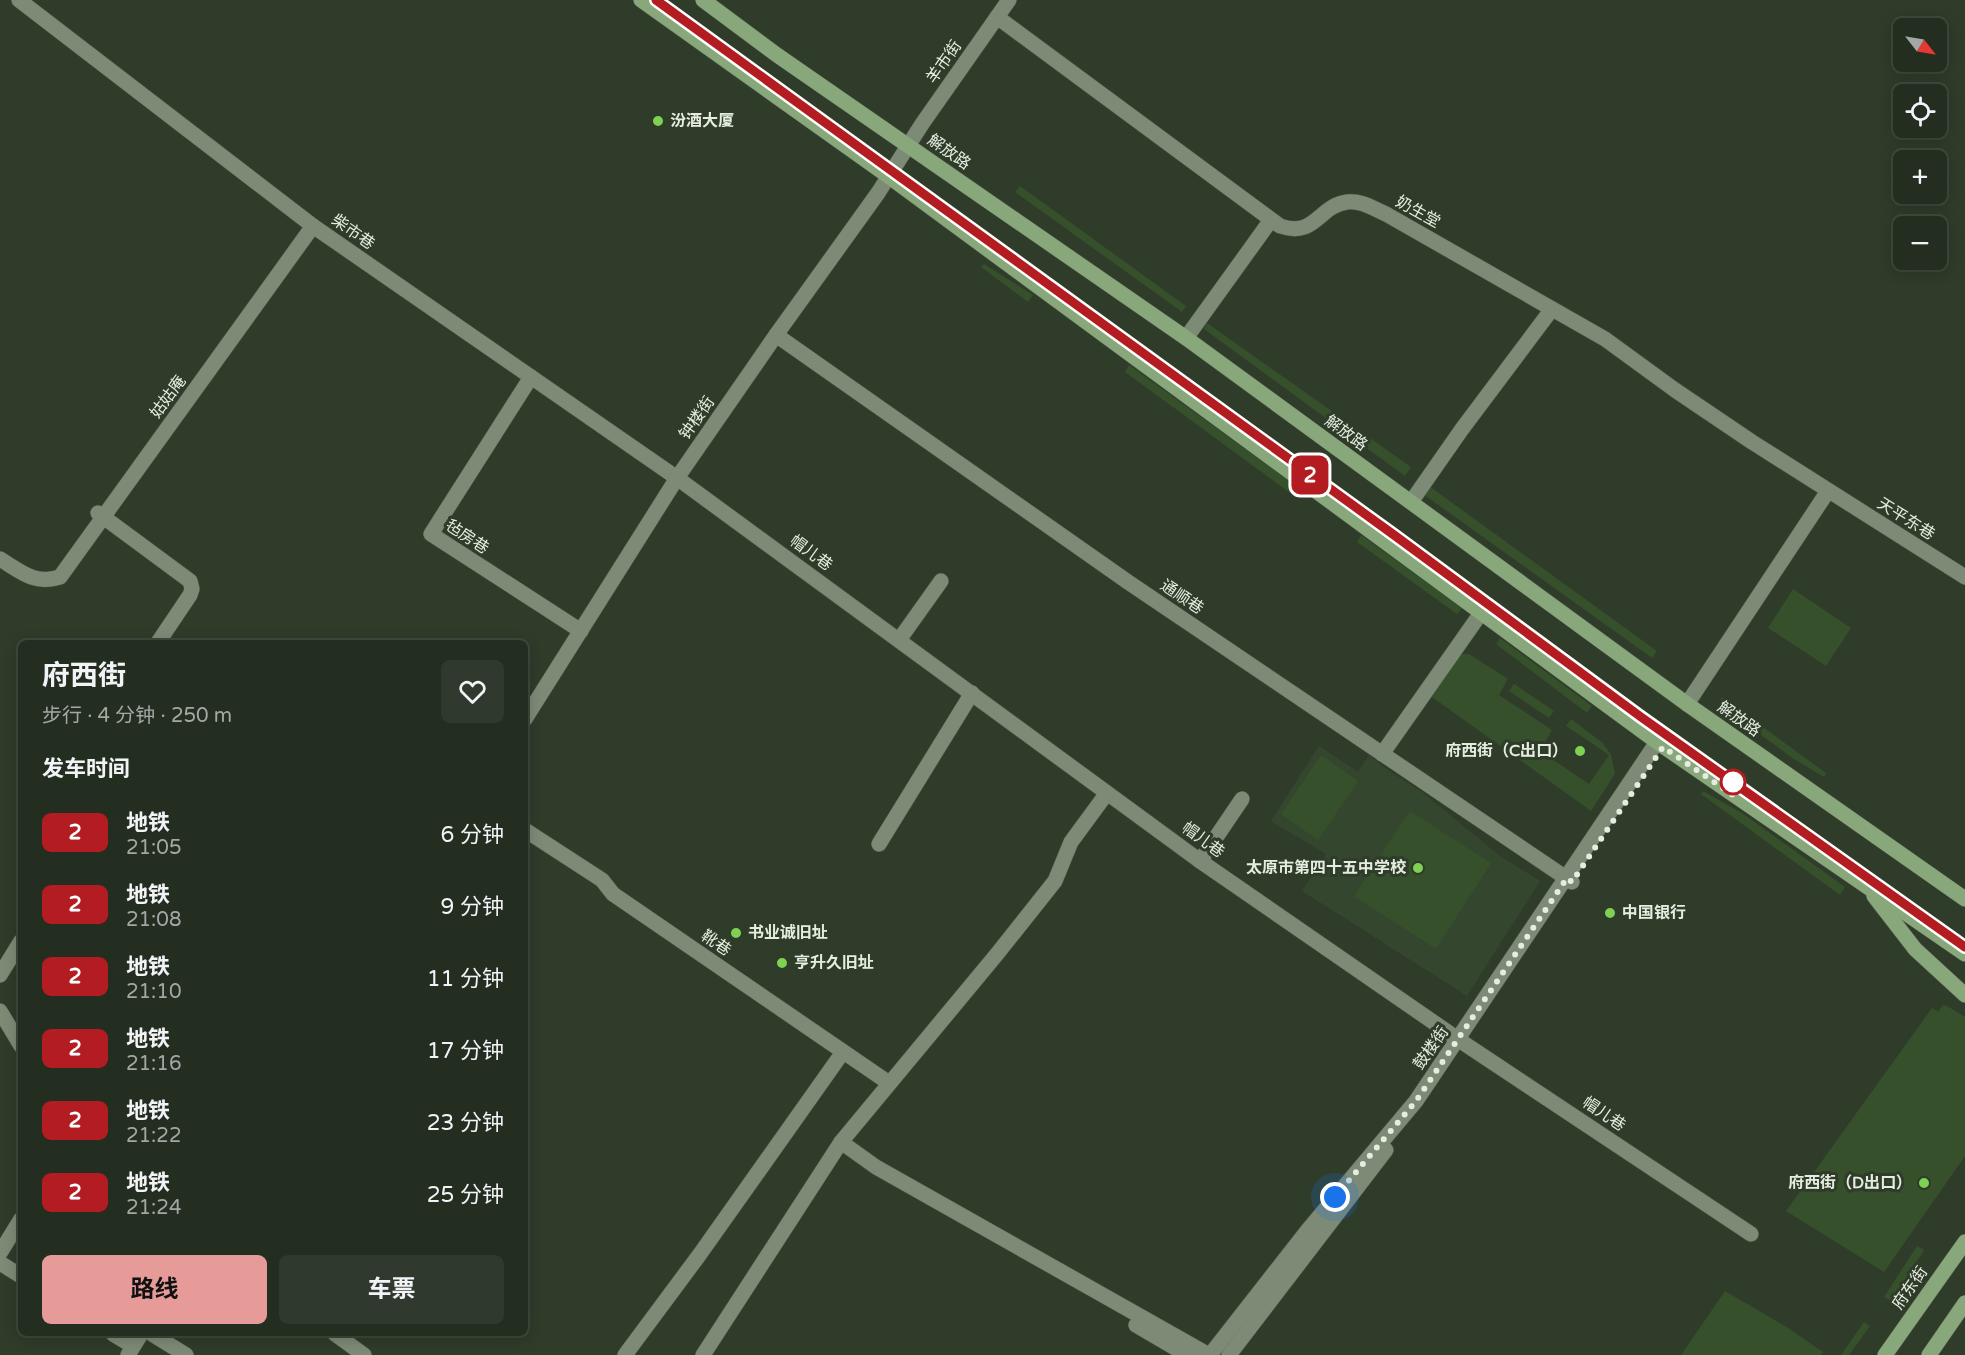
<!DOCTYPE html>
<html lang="zh">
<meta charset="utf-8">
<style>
:root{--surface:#232d20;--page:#2f392d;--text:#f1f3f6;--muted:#a3a8a5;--line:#40493e;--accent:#e69b98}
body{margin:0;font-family:"Varela Round","Noto Sans SC",sans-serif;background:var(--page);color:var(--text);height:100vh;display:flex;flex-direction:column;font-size:22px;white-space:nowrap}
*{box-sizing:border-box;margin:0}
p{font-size:20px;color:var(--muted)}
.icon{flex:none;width:33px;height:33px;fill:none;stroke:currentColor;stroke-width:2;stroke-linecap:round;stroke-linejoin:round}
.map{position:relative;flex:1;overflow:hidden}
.panel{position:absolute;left:18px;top:640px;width:510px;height:696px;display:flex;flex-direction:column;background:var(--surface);border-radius:9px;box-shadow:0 3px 15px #0003,0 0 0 2px var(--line)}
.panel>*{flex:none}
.badge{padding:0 12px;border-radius:9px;font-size:21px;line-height:39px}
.needle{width:39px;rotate:121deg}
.buttons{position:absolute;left:1893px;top:18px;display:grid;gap:12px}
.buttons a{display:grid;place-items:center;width:54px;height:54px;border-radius:9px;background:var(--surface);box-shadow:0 3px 15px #0003,0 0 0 2px var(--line);font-size:30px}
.you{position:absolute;width:30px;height:30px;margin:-15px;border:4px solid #fff;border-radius:50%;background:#1a73e8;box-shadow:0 0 0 9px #1a73e833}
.map>.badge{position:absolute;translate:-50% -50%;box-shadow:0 0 0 3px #fff}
h2{padding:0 24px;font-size:22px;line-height:54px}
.round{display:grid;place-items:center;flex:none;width:63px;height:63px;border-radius:9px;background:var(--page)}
.summary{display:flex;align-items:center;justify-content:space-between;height:102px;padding:0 24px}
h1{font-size:28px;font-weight:700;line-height:45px}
.action{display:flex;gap:12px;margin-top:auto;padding:12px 24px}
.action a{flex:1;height:69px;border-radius:9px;background:var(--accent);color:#111;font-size:24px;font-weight:700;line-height:69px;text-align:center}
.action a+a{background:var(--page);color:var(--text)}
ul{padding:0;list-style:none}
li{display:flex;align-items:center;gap:18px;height:72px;padding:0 24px}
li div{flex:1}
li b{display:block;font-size:22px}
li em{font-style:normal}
li .badge{min-width:66px;font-weight:700;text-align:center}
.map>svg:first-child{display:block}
.built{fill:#35462e}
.green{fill:#36502b}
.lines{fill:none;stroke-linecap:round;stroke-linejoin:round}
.minor-casing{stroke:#4d5748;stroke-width:16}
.major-casing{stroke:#4d5748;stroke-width:16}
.minor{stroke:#7c8a76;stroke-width:15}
.major{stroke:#88a77a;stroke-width:15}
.line-casing{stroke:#fff;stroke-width:14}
.line{stroke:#b31c21;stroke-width:9}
.walk{stroke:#e5ede1;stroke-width:6;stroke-dasharray:0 10.8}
.poi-dot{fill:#7ed153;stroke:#2f3c2a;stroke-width:2}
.stop-dot{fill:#fff;stroke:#b31c21;stroke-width:3}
.labels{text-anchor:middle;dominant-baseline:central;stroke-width:6;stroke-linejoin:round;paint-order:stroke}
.street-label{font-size:16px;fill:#e5ede1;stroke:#2f3c2a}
.poi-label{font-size:16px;font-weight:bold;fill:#e5ede1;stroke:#2f3c2a;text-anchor:start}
</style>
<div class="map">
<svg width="1965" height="1355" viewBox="0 0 1965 1355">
<rect width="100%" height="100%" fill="#2f3c2a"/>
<polygon class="built" points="1319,746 1358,772 1369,755 1382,766 1422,792 1500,856 1540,881 1467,996 1302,891 1326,854 1271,821"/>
<g class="green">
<polygon points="1020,186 1186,306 1182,312 1015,192"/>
<polygon points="984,264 1033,295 1028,302 981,267"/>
<polygon points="1207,323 1411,467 1405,476 1204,329"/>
<polygon points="1129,365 1295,485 1290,493 1125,372"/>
<polygon points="1429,486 1657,651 1652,658 1423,494"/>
<polygon points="1361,535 1462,608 1457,614 1357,542"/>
<polygon points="1793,589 1851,628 1826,666 1768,628"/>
<polygon points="1500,638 1592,706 1587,713 1496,644"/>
<path d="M 1462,654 L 1469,654 L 1508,679 L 1499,695 L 1552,730 L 1540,751 L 1589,784 L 1609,755 L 1566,726 L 1571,719 L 1603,743 L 1611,755 L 1615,774 L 1591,811 L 1432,697 C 1440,684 1448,662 1462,654 Z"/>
<polygon points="1514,684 1554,711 1549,718 1509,691"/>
<polygon points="1722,697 1826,773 1824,777 1794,759 1718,704"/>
<polygon points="1321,755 1358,781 1318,840 1281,814"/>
<polygon points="1703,791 1742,813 1845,887 1840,895 1701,794"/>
<polygon points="1410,811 1491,863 1436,949 1354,896"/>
<polygon points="1943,1005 1947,1006 1965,1017 1965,1156 1884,1272 1786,1211 1932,1008 1938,1012"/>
<polygon points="1917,1246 1924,1250 1892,1301 1884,1297"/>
<polygon points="1725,1291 1785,1326 1823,1352 1821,1355 1681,1355"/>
<polygon points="1864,1322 1870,1326 1849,1355 1841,1355"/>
</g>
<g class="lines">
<g class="minor-casing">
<g id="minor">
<polyline points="19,0 313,226 677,478 1200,861 1465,1044 1751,1234"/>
<path d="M 997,17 L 1280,226 C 1316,238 1318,206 1347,202 C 1361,200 1374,209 1386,214 L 1605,339 L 1675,390 L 1752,442 L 1965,577"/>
<polyline points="776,335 1128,582 1572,882"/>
<polyline points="1186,338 1271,220"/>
<polyline points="531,377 431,534 581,631"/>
<polyline points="1411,502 1462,429 1552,309"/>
<polyline points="98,513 190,581 192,589 190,595 157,644"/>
<path d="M 0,559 C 21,572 35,585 60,577 L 313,226"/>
<polyline points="899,640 941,581"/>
<polyline points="1687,704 1828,491"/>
<polyline points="525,719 677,478 776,335 878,193 922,124 1009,0"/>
<polyline points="1382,754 1481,613"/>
<polyline points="525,830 602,880 613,894 889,1083"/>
<polyline points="879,844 972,693"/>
<polyline points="1200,861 1242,799"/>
<polyline points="0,975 21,941"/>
<polyline points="0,1011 21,1046"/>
<polyline points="841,1142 876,1167 1209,1355"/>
<polyline points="0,1253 21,1219"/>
<polyline points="0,1263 21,1276"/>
<polyline points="1136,1325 1187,1355"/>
<polyline points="113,1334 133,1346"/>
<polyline points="152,1334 186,1355"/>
<polyline points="335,1334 364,1355"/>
<polyline points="128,1355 141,1334"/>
<polyline points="625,1355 700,1254 843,1052"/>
<polyline points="703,1355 841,1142 997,954 1055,881 1071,842 1107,793"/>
<polyline points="1210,1355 1307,1231 1416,1101 1657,742"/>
<polyline points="1229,1355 1386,1150"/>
</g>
</g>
<g class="major-casing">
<g id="major">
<polyline points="641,0 888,176 1657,742 1965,954"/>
<polyline points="703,0 777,55 1186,338 1687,704 1965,899"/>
<polyline points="1874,896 1915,949 1965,995"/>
<polyline points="1885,1355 1965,1242"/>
<polyline points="1929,1355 1965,1303"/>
</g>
</g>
<use href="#minor" class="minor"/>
<use href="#major" class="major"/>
</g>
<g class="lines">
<g class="line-casing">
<polyline id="line" points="656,0 1394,535 1641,717 1965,947"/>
</g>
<use href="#line" class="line"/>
<polyline class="walk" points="1335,1197 1416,1101 1567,878 1572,882 1663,747 1736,797 1733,782"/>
</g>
<g class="poi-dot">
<circle cx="658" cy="121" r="6"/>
<circle cx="1580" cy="751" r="6"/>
<circle cx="1418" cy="868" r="6"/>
<circle cx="1610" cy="913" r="6"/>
<circle cx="736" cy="933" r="6"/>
<circle cx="782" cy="963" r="6"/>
<circle cx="1924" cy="1183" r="6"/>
</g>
<circle class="stop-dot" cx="1733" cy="782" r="12"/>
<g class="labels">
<g class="street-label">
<text transform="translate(944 62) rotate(-55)">羊市街</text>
<text transform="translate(949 152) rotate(35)">解放路</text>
<text transform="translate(1418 212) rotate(29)">奶生堂</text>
<text transform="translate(353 232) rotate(35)">柴市巷</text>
<text transform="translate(168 397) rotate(-54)">姑姑庵</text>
<text transform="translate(697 418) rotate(-55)">钟楼街</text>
<text transform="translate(1346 433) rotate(36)">解放路</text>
<text transform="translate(1906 519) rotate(32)">天平东巷</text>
<text transform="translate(467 537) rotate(33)">毡房巷</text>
<text transform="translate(811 553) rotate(36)">帽儿巷</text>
<text transform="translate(1182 597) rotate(34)">通顺巷</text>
<text transform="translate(1739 719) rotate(35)">解放路</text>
<text transform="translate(1203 840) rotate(36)">帽儿巷</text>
<text transform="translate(716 943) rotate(34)">靴巷</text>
<text transform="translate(1431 1048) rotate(-55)">鼓楼街</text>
<text transform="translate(1604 1114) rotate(34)">帽儿巷</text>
<text transform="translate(1910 1288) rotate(-55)">府东街</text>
</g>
<g class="poi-label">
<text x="670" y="121">汾酒大厦</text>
<text x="1568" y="751" text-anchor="end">府西街（C出口）</text>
<text x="1406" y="868" text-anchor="end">太原市第四十五中学校</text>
<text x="1622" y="913">中国银行</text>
<text x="748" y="933">书业诚旧址</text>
<text x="794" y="963">亨升久旧址</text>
<text x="1912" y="1183" text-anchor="end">府西街（D出口）</text>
</g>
</g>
</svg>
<div class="buttons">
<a><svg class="needle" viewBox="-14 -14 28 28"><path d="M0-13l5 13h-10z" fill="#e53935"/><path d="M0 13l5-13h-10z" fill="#a3a8a5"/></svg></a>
<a><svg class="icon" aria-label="locate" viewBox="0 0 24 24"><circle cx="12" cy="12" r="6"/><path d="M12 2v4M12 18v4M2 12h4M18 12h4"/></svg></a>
<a>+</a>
<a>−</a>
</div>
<div class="you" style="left:1335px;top:1197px"></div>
<b class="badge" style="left:1310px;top:475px;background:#b31c21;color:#fff">2</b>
<section class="panel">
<div class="summary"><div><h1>府西街</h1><p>步行 · 4 分钟 · 250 m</p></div><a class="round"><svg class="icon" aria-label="heart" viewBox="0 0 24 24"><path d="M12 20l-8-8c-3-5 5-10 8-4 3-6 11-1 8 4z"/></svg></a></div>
<h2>发车时间</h2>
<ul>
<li><span class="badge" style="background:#b31c21;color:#fff">2</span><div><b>地铁</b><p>21:05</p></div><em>6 分钟</em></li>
<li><span class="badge" style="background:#b31c21;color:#fff">2</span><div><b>地铁</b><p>21:08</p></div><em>9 分钟</em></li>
<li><span class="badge" style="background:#b31c21;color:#fff">2</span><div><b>地铁</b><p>21:10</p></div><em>11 分钟</em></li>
<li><span class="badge" style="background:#b31c21;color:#fff">2</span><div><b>地铁</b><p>21:16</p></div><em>17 分钟</em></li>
<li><span class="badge" style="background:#b31c21;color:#fff">2</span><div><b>地铁</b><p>21:22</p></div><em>23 分钟</em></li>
<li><span class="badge" style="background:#b31c21;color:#fff">2</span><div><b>地铁</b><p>21:24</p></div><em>25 分钟</em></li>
</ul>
<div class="action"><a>路线</a><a>车票</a></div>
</section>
</div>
